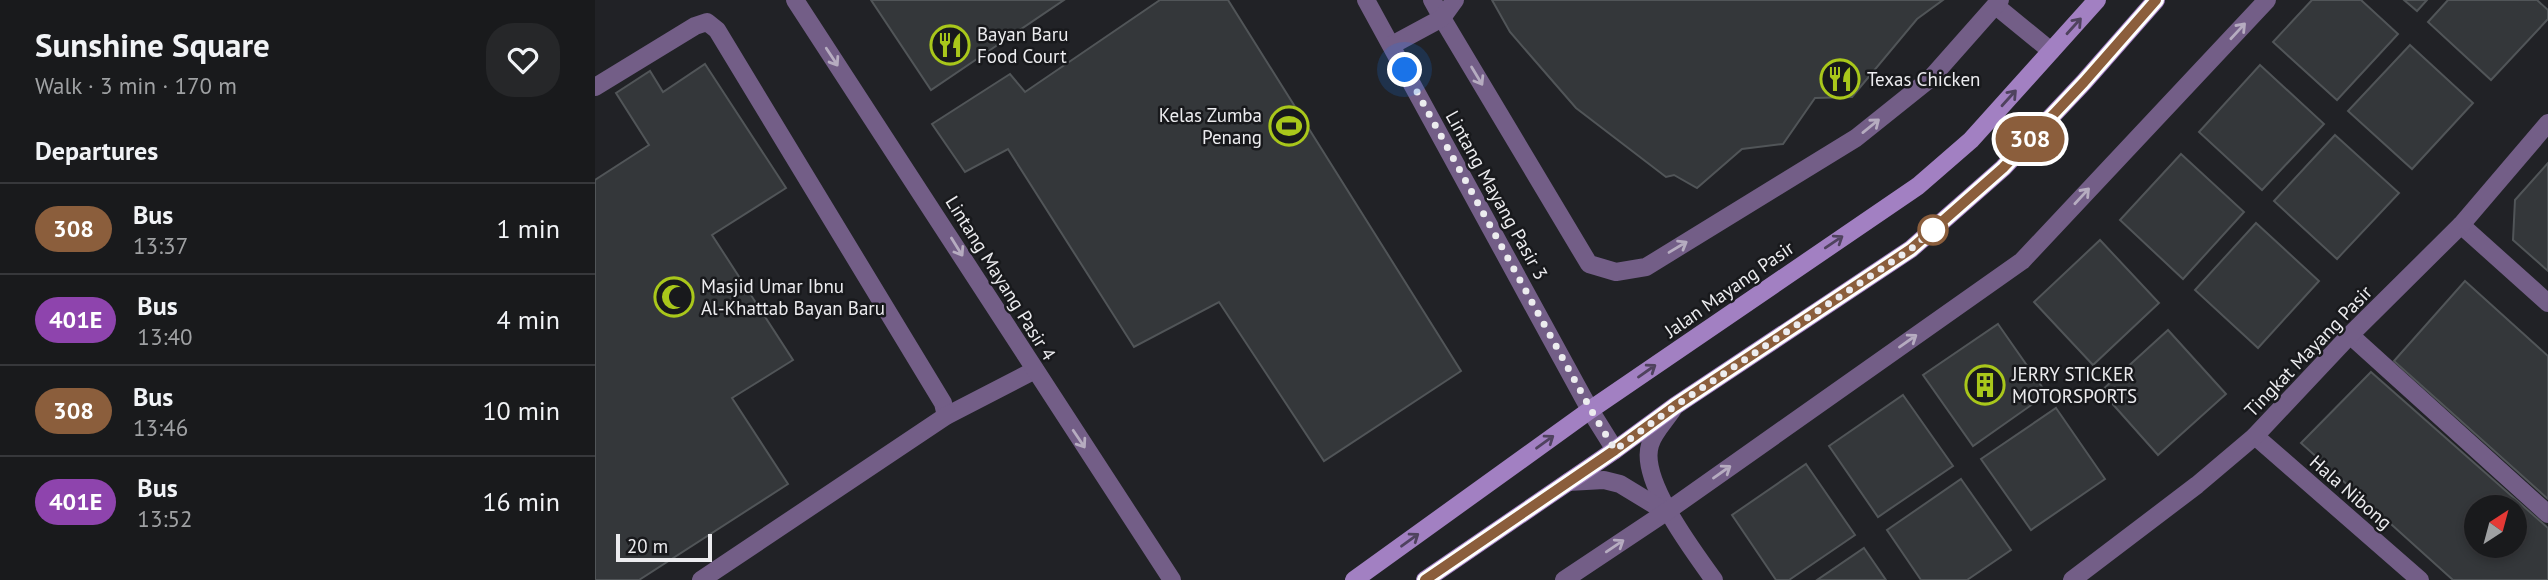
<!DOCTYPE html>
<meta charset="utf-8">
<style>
:root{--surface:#191a1c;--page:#262729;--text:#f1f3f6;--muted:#9fa1a3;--line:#37383b}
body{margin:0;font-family:"PT Sans",sans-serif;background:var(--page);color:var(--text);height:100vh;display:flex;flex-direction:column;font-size:26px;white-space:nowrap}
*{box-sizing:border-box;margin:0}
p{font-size:23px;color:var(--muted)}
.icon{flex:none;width:38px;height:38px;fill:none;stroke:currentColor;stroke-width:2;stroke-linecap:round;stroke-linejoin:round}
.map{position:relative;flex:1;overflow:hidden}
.drawer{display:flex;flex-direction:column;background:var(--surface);width:595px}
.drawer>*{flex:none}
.badge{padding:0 14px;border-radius:23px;font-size:24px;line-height:46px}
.needle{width:46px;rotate:36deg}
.tools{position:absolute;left:1869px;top:495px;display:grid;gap:14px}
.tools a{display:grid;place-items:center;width:63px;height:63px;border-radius:50%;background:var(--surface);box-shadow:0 4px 10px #0003,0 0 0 2px var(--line);font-size:35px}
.scale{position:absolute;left:21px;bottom:18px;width:96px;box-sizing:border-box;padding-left:7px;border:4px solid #ececef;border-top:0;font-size:19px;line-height:24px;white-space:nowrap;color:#ececef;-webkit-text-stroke:5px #18191c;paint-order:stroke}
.you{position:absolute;width:35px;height:35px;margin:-18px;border:5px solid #fff;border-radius:50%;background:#1a73e8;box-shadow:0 0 0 10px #1a73e833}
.map>.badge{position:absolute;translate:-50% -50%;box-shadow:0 0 0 4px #fff}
h2{padding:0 35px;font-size:26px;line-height:63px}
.round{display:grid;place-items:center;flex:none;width:74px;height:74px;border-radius:28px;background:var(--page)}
.overview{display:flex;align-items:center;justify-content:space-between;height:119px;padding:0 35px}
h1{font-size:33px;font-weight:600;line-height:52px}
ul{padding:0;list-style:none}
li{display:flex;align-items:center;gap:21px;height:91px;padding:0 35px;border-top:2px solid var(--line)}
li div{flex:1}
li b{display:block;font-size:26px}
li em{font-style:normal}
li .badge{min-width:77px;font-weight:700;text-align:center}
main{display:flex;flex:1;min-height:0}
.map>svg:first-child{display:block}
.building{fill:#34373a;stroke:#515558;stroke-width:2;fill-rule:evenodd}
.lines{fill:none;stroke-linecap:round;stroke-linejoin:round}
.lane{stroke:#735e87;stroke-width:18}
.street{stroke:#735e87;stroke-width:18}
.secondary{stroke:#a280c2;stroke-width:18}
.oneway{stroke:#4f425e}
.oneway2{stroke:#b6acc0}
.line-casing{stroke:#fff;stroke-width:16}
.line{stroke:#8b5e3c;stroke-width:10}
.walk{stroke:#ececef;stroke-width:7;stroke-dasharray:0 12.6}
.stop-dot{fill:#fff;stroke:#8b5e3c;stroke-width:3.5}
.labels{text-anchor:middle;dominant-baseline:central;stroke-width:5;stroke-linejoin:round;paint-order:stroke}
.poi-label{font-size:19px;fill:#ececef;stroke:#18191c;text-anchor:start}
.street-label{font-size:19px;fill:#ececef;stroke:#18191c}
</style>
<main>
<section class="drawer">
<div class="overview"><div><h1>Sunshine Square</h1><p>Walk · 3 min · 170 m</p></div><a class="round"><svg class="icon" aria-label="heart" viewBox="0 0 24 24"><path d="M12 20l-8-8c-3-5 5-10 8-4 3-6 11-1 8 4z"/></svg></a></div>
<h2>Departures</h2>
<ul>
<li><span class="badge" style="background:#8b5e3c;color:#fff">308</span><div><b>Bus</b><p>13:37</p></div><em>1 min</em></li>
<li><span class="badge" style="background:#8e44ad;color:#fff">401E</span><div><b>Bus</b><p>13:40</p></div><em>4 min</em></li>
<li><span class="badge" style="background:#8b5e3c;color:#fff">308</span><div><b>Bus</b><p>13:46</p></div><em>10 min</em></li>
<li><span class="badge" style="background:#8e44ad;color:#fff">401E</span><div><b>Bus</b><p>13:52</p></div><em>16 min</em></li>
</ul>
</section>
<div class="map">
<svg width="1953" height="580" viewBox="0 0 1953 580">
<rect width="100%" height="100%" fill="#212226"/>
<g class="building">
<polygon points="276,0 469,0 336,90"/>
<polygon points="565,0 633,0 866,371 729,461 624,302 539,347 413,149 370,172 337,124 415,74 430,92"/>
<polygon points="897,0 1348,0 1322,19 1257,97 1220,98 1188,144 1147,149 1102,188 1079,175 1071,177 981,108 915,32"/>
<polygon points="1717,0 1766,0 1803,34 1742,100 1678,42"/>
<polygon points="1809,0 1832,0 1822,11"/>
<polygon points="1853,0 1942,0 1953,10 1953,19 1896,80 1833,22"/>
<polygon points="1815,45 1878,103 1817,169 1753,111"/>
<polygon points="110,64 191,188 117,235 198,360 137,398 193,484 44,580 0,580 0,180 54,145 21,93 55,71 68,92"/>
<polygon points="1665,65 1729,124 1667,190 1604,132"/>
<polygon points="1740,135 1804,193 1742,259 1679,201"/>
<polygon points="1586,154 1649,212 1588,279 1525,220"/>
<polygon points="1953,163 1953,271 1918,240 1920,200"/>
<polygon points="1661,223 1724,281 1663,348 1600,290"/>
<polygon points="1505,240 1564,303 1498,365 1439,302"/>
<polygon points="1870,281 1953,356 1953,499 1799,361"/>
<polygon points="1403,324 1452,394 1378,446 1328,375"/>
<polygon points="1573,330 1631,394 1563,455 1506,391"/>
<path d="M 1776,372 L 1953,528 L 1953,580 L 1858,580 L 1706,443 ZM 1881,508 L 1920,508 L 1920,546 L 1881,546 Z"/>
<polygon points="1308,395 1358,466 1283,517 1234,446"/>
<polygon points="1461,408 1510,479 1436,530 1386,459"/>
<polygon points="1211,464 1260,535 1194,580 1181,580 1137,515"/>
<polygon points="1366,479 1416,550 1372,580 1326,580 1292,530"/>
<polygon points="1269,548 1291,580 1222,580"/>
</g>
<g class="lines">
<g class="lane">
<polyline points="837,0 847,18"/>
<polyline points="0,87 100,26 112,22 122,30 348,403 351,416"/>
<polyline points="1755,335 1953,514"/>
<polyline points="106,580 351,416 440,370"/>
</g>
<g class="street">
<polyline points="200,0 577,580"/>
<polyline points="771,0 995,410 1020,450"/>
<polyline points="1401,6 1456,51"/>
<polyline points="847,18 994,264 1021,272 1051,267 1261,138 1336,78 1405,0"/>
<polyline points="797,45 847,18 860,0"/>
<polyline points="1866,225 1953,303"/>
<path d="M 1078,409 C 1071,420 1058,433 1055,445 C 1044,480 1099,552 1119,580"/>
<polyline points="1660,436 1825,580"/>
<polyline points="973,482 1009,480 1025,484 1071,512"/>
<polyline points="969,580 1071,512 1427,261 1672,0"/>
<polyline points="1477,580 1602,485 1660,436 1755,335 1866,225 1953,123"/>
</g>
<g class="secondary">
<polyline points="759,580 995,410 1323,186 1376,140 1502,0"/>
<polyline points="830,580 1020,450 1080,406 1316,249 1408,168 1489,82 1561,0"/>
</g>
</g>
<defs><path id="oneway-shaft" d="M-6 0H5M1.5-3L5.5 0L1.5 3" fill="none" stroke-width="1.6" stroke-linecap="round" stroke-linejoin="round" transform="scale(1.75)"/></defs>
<g class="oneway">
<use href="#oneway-shaft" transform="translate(1479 26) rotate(-48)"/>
<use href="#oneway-shaft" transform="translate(1414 98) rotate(-48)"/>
<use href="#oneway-shaft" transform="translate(1239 242) rotate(-34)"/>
<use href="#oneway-shaft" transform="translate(1052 371) rotate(-35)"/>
<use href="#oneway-shaft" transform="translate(950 442) rotate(-36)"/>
<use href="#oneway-shaft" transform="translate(815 540) rotate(-36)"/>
</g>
<g class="oneway2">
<use href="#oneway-shaft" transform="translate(1643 31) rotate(-47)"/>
<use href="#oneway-shaft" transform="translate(237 57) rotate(57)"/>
<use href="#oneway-shaft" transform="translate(882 76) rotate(59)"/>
<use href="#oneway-shaft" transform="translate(1276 126) rotate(-39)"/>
<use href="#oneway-shaft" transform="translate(1487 196) rotate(-47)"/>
<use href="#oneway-shaft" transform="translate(362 247) rotate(58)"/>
<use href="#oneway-shaft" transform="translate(1083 247) rotate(-31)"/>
<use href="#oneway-shaft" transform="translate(1313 341) rotate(-35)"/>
<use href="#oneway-shaft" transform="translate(484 439) rotate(56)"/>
<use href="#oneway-shaft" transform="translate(1127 472) rotate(-35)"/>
<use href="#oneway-shaft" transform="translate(1020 546) rotate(-34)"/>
</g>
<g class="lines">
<g class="line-casing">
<polyline id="line" points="830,580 1020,450 1080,406 1316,249 1408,168 1489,82 1561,0"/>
</g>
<use href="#line" class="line"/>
<polyline class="walk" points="810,70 996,410 1020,450 1080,406 1316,249 1338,230"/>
</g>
<defs>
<g id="restaurant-ring" transform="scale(2.0125)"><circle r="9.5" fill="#18191c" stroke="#a9c71b" stroke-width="1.5"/><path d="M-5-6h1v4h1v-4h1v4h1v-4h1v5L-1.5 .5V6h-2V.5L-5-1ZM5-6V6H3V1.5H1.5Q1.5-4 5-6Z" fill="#a9c71b"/></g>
<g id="stadium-ring" transform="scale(2.0125)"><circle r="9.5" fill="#18191c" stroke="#a9c71b" stroke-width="1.5"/><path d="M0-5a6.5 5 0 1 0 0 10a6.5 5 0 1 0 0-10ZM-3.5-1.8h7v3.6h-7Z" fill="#a9c71b"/></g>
<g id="mosque-ring" transform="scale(2.0125)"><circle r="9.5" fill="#18191c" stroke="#a9c71b" stroke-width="1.5"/><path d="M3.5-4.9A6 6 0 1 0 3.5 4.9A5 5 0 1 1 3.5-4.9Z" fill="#a9c71b"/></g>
<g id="building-ring" transform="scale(2.0125)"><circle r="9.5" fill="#18191c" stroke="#a9c71b" stroke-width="1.5"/><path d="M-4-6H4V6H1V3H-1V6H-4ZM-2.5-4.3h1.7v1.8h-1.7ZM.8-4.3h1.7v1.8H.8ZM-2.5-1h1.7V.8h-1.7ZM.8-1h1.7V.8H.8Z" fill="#a9c71b"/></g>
</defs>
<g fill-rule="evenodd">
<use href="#restaurant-ring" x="355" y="45"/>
<use href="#restaurant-ring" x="1245" y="79"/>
<use href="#stadium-ring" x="694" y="126"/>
<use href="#mosque-ring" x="79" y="297"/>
<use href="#building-ring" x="1390" y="385"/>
</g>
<circle class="stop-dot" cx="1338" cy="230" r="14"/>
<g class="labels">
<g class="poi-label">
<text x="382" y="34">Bayan Baru<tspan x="382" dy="22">Food Court</tspan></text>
<text x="1272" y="79">Texas Chicken</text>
<text x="667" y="115" text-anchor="end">Kelas Zumba<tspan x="667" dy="22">Penang</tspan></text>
<text x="106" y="286">Masjid Umar Ibnu<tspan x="106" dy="22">Al-Khattab Bayan Baru</tspan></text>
<text x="1417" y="374">JERRY STICKER<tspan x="1417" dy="22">MOTORSPORTS</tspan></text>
</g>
<g class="street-label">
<text transform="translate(902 195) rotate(61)">Lintang Mayang Pasir 3</text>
<text transform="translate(406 278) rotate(58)">Lintang Mayang Pasir 4</text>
<text transform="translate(1134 289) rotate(-35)">Jalan Mayang Pasir</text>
<text transform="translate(1713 351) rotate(-46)">Tingkat Mayang Pasir</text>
<text transform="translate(1756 492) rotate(41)">Hala Nibong</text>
</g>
</g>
</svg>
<div class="tools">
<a><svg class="needle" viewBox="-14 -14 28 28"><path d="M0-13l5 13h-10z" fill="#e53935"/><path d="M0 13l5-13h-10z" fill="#9fa1a3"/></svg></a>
</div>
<div class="scale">20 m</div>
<div class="you" style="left:810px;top:70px"></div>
<b class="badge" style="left:1435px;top:139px;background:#8b5e3c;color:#fff">308</b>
</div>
</main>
